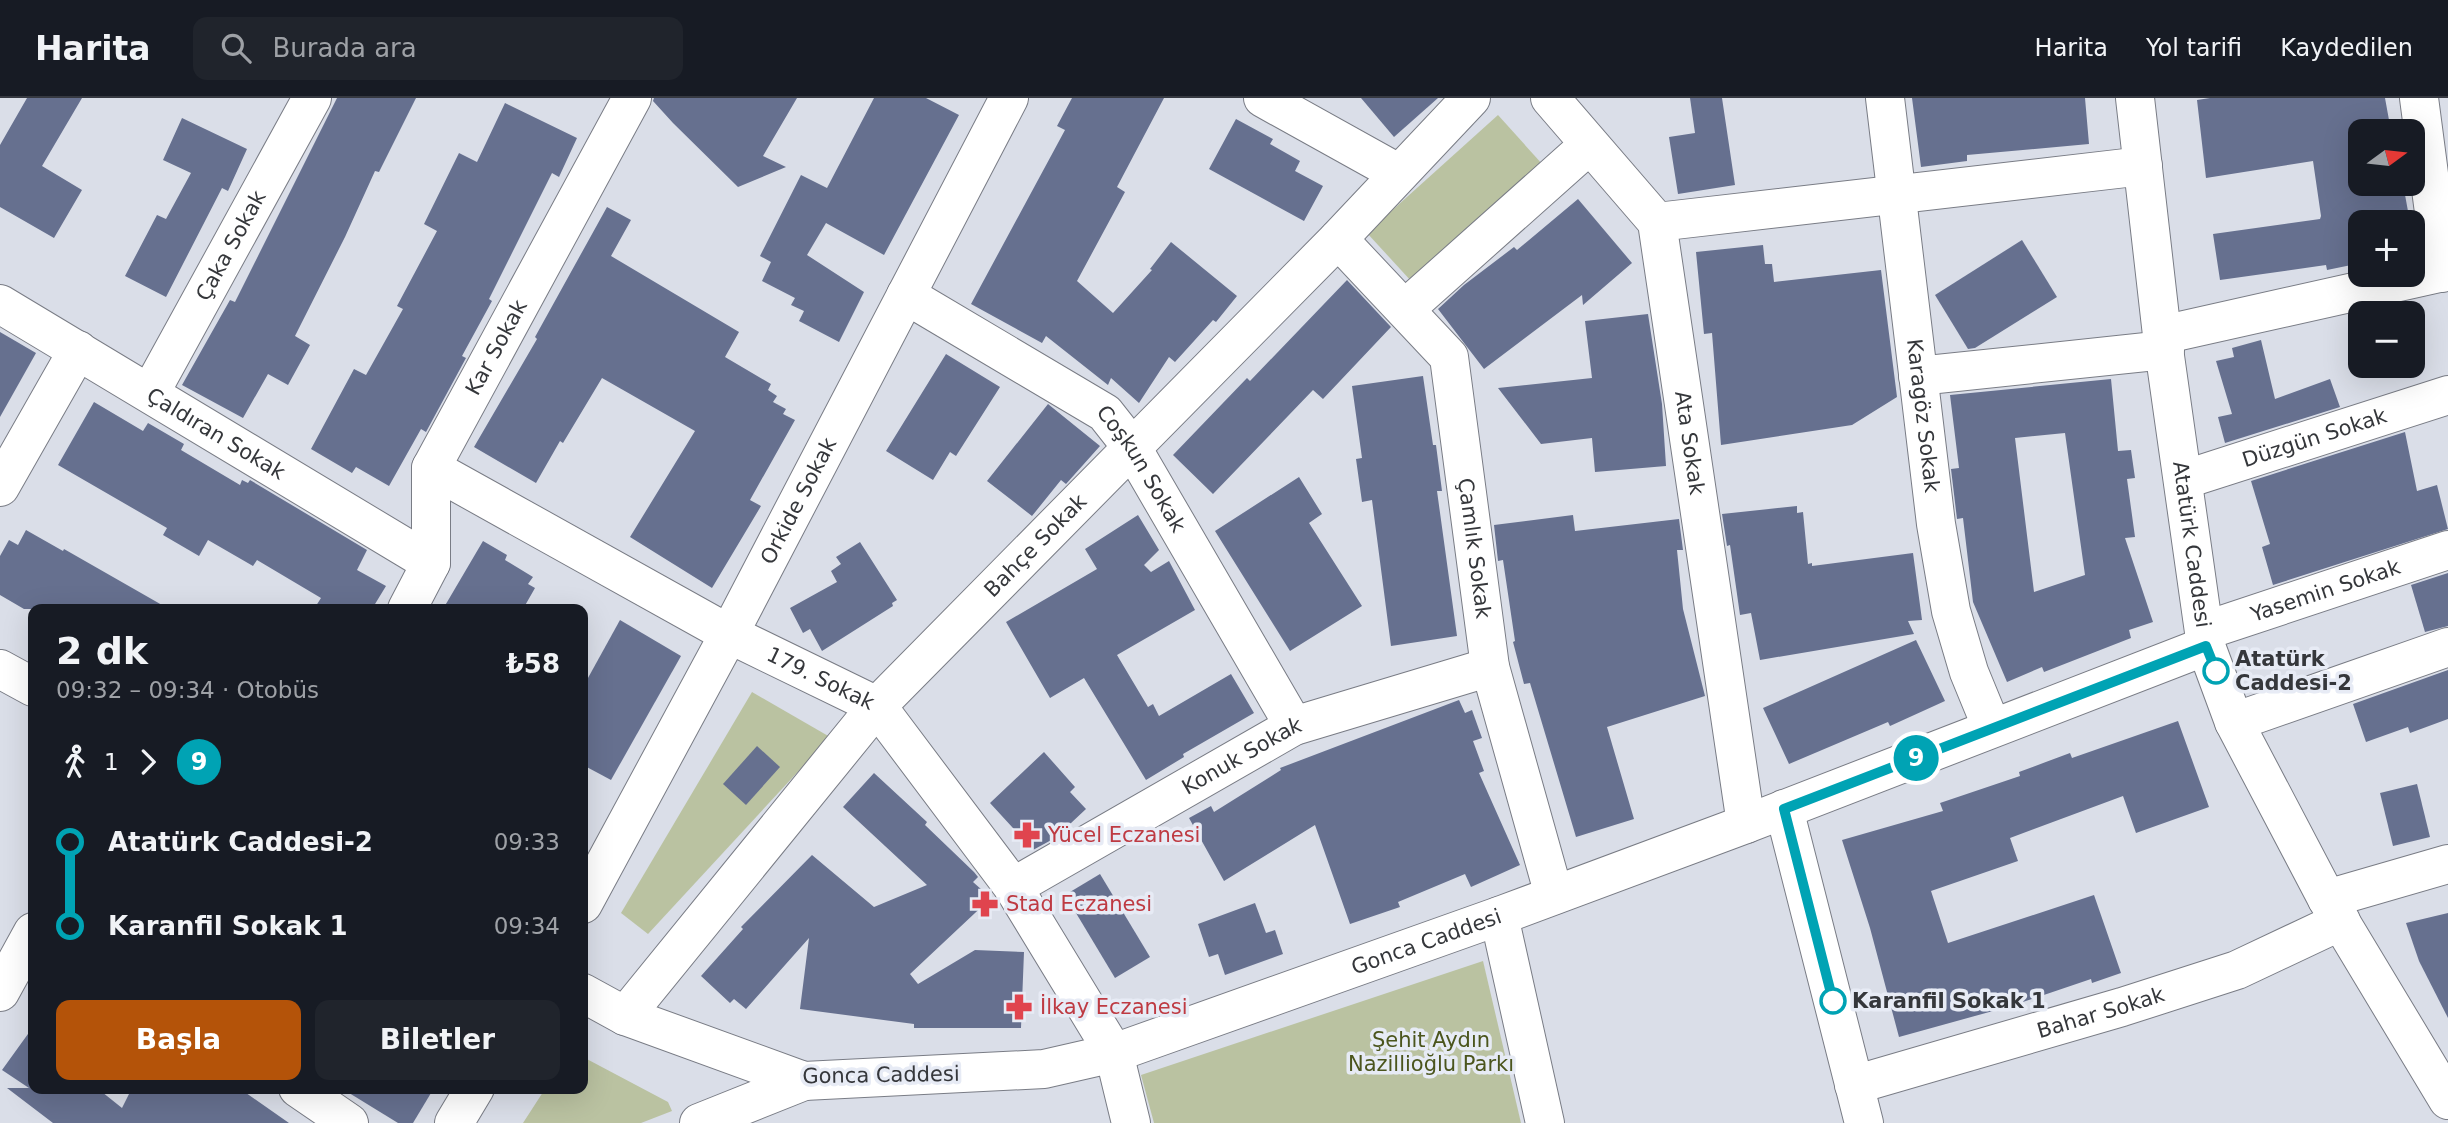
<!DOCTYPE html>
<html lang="tr">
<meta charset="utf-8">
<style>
:root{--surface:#171b24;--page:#20242c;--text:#f1f3f6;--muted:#9ea1a6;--line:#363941;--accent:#b45309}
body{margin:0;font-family:"DejaVu Sans",sans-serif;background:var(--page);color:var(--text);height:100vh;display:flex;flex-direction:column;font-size:26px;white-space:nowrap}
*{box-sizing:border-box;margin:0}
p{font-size:23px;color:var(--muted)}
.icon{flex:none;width:38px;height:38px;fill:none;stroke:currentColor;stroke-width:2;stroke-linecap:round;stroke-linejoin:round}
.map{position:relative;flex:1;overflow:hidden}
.side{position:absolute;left:28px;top:506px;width:560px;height:490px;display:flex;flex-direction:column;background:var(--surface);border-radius:14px;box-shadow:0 7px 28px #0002}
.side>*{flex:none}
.badge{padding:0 14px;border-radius:23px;font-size:24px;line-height:46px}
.needle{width:46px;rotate:75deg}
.fabs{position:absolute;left:2348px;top:21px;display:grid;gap:14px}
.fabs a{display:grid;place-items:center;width:77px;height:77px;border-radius:14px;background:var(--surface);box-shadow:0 7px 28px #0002;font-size:35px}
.map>.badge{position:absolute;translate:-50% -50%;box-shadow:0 0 0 4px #fff}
.legs{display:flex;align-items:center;gap:10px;height:77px;padding:0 28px;font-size:23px}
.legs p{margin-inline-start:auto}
.headline{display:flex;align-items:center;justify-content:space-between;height:119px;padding:0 28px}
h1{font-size:38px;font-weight:700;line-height:52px}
.cta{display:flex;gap:14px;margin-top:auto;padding:14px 28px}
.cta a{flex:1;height:80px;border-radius:14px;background:var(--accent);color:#fff;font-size:28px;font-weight:700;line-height:80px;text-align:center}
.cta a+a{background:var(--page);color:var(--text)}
ul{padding:0 28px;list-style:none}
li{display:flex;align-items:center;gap:24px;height:84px;font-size:26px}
li i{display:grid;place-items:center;width:10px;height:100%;margin:0 9px;background:currentColor}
li i::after{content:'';width:18px;height:18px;margin:-9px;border:5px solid;border-radius:50%;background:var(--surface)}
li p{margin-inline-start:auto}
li:first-child i{background:linear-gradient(#0000 50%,currentColor 0)}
li:last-child i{background:linear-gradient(currentColor 50%,#0000 0)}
header{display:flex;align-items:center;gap:42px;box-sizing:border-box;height:98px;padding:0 35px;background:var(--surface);border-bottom:2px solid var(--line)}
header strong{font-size:33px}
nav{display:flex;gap:38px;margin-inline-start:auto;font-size:24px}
.search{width:490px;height:63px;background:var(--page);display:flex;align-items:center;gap:18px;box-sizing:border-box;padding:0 24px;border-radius:14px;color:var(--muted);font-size:26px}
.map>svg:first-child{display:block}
.green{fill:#bac2a1}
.building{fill:#66708f;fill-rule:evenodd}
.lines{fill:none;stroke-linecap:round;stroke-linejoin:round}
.street-casing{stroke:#797c85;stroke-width:40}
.secondary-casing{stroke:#797c85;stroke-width:40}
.street{stroke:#fff;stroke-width:38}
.secondary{stroke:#fff;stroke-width:38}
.line-1-casing{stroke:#fff;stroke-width:16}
.line-1{stroke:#00a3b4;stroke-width:10}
.stop-1-dot{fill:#fff;stroke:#00a3b4;stroke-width:3.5}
.labels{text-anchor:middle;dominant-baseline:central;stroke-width:7;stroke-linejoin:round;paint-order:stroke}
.street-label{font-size:21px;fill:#35373b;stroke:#e7ebf5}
.stop-label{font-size:21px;font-weight:bold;fill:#35373b;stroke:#e7ebf5;text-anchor:start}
.health-label{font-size:21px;fill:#be3a42;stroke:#e7ebf5;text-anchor:start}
.park-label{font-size:21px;fill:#4b551d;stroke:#e7ebf5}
</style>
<header>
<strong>Harita</strong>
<div class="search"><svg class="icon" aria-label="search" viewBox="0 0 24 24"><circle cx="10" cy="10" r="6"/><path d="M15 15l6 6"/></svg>Burada ara</div>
<nav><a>Harita</a><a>Yol tarifi</a><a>Kaydedilen</a></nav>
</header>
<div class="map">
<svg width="2448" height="1025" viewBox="0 0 2448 1025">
<rect width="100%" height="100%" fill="#dadee8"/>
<g class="green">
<polygon points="1498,17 1543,67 1412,184 1367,135"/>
<polygon points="752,594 830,639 648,836 621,815"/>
<polygon points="1483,863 1521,1025 1154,1025 1141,977"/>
<polygon points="583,959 668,1004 672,1013 641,1025 523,1025 545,991 583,990"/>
</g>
<g class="building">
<polygon points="27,0 82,0 42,68 82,92 54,140 0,109 0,47"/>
<polygon points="337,0 416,0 379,74 375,73 345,139 295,238 310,247 288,287 268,276 243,320 182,287 230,202 235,204"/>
<polygon points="654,0 797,0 763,58 786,69 738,89 673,25 653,3"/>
<polygon points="874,0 926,0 959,17 884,157 826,125 807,157 864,194 839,244 799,223 804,213 791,207 795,200 762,183 771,164 760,158 801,77 827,90"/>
<polygon points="1072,0 1164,0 1117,89 1125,94 1077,183 1113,215 1152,172 1150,171 1171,144 1237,198 1216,224 1213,222 1175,264 1169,259 1139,305 1111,280 1108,287 1046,238 1042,245 971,206 1065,32 1057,28"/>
<polygon points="1361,0 1438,0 1394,39"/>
<polygon points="1690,0 1722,0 1735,87 1678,96 1669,39 1695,35"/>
<polygon points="1912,0 2085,0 2089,46 1967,57 1967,63 1921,69"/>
<polygon points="2210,0 2385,0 2391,33 2361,33 2361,86 2403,86 2410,124 2361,124 2361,165 2327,172 2326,167 2220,182 2213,136 2320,121 2321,118 2313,63 2206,80 2197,2"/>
<polygon points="505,5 577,40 559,79 552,75 489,201 492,203 462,258 466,260 426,334 421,331 389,388 356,369 352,375 311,351 354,271 366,277 403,211 397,208 437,133 424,126 459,55 477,64"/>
<polygon points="182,20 247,51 228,93 222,90 166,199 125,178 157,117 166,121 191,75 163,62"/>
<polygon points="1236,21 1273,41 1270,46 1300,63 1295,73 1323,88 1304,123 1209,71"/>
<polygon points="1578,101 1632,165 1583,207 1582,197 1484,271 1438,211 1464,187 1514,149 1517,152"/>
<polygon points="607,109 631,122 611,158 739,234 725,259 771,286 768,292 777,298 773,304 786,311 783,316 795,322 750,402 761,408 712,490 630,439 695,333 602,280 563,345 560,343 536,385 474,349 537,241 535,239"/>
<polygon points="2022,142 2057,199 1975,250 1968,251 1935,197"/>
<polygon points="1763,147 1765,166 1772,166 1774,184 1881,172 1897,299 1852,327 1721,347 1712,235 1704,236 1696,154"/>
<polygon points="1347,182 1391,229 1323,301 1313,292 1213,396 1173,357 1247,280 1250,283"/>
<polygon points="1648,216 1662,306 1666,368 1595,374 1592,340 1541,346 1498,290 1592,280 1585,223"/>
<polygon points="0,234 36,255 0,319"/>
<polygon points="2261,242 2275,301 2330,281 2340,309 2225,345 2218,319 2232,316 2216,263 2234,259 2232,250"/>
<polygon points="946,256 1000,289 956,358 950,354 933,382 886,353"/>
<polygon points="1423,278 1433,347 1436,347 1442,393 1437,393 1457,538 1391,548 1372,402 1362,404 1356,361 1362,360 1352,288"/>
<path d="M 2111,281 L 2118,353 L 2131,352 L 2135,380 L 2127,381 L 2135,439 L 2125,440 L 2153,524 L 2129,532 L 2131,540 L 2044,574 L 2042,569 L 2007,584 L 1973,504 L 1963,420 L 1957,421 L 1951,371 L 1959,370 L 1950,297 ZM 2065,335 L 2085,477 L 2034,494 L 2015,340 Z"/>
<polygon points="94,304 143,333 148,325 184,346 181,352 240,387 242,382 248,385 250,382 367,452 357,472 386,488 372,511 314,511 321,500 257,462 253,468 208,442 199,458 163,437 167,430 58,367"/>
<polygon points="1048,306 1100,348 1066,386 1061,382 1032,418 987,383"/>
<polygon points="2405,334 2417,393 2437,387 2448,431 2273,487 2262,449 2270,446 2251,383"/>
<polygon points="1299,379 1322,416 1309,425 1362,508 1290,553 1215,433"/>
<polygon points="1797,408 1797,415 1803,414 1808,466 1812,465 1812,468 1913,455 1922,522 1908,523 1914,536 1760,562 1751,515 1740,517 1730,447 1727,448 1722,416"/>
<polygon points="1138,417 1159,452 1144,467 1151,474 1169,463 1195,512 1117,557 1148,609 1153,606 1159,618 1231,576 1254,615 1183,656 1184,659 1146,682 1084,580 1050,600 1006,524 1097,471 1085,451"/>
<polygon points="1573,417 1575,433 1679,421 1683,452 1677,452 1683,511 1705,598 1607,629 1634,721 1576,739 1530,585 1524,586 1513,544 1515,543 1503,462 1498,463 1494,427"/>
<polygon points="26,432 63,453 64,451 169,511 24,511 0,497 0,458 9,442 18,447"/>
<polygon points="483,443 507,457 505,462 533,479 528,486 535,490 523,511 443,511"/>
<polygon points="860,444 897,502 892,505 893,508 822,553 810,531 803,535 790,510 837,484 831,473 841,466 836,459"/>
<polygon points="2448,475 2448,528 2425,534 2411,487"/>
<polygon points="620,522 681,558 611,682 583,667 583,589"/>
<polygon points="1916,542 1945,603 1890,628 1888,624 1789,666 1763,610"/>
<polygon points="2448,572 2448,621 2410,635 2408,629 2366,644 2353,606"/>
<polygon points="1459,602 1465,615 1472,612 1482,640 1473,643 1484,673 1479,675 1520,767 1471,789 1465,776 1398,804 1400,809 1350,826 1315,727 1224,783 1189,720 1211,708 1214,714 1281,672 1280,670"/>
<polygon points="2178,623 2209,709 2136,735 2123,698 2010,740 2018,763 1931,793 1948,845 2094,797 2121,875 2092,885 2091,881 2011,908 1899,939 1870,830 1842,742 1943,713 1940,705 2020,678 2019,674 2070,655 2072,660"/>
<polygon points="757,648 780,669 746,707 723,686"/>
<polygon points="1044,654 1075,689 1070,694 1086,711 1055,740 1033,752 990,705"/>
<polygon points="874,675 927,724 925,727 974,774 978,779 973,784 991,800 910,876 918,886 975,852 1024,854 1021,930 914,930 914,926 800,911 809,840 746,911 734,901 730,905 701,878 743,831 741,829 812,757 874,809 927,787 843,709"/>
<polygon points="2417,686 2430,739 2393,748 2380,695"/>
<polygon points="1100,776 1150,859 1115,880 1070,805 1070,794"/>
<polygon points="1255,805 1266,835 1275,832 1283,856 1225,877 1218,856 1209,859 1198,826"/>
<polygon points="2448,815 2448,920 2419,863 2406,825"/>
<polygon points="33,929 33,990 97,990 122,1010 132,990 239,990 289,1025 53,1025 7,990 29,990 2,972"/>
<polygon points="341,990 434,990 413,1025 398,1025"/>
</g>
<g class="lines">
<g class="street-casing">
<g id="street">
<polyline points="1263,0 1398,75"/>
<path id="s1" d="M 1550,0 L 1657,124 L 1746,726"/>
<path id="s2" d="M 1885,0 L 1936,426 L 1951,513 L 1969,574 L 1992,630"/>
<polyline points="2419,0 2442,175"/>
<polyline points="1657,124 2143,68"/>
<path id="s3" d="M 1338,141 L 1449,259 L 1490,569 L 1554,797"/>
<path id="s4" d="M 906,197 L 1105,315 L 1131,348 L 1294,628"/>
<path id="s5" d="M 0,206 L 431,465"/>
<polyline points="1405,211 1589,47"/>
<polyline points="2162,237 2448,173"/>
<polyline points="1918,278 2165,252"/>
<path id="s6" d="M 150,295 L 312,0"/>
<path id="s7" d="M 431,370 L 729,536 L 877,608 L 1013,789 L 1114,955 L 1131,1025"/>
<path id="s8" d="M 2183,382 L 2448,297"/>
<polyline points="0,389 78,252"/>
<path id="s9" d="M 407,511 L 431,465 L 431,370 L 632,0"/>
<path id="s10" d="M 2204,533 L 2448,452"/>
<polyline points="0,571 33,589"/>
<polyline points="2234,624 2448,549"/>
<polyline points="1784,711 1864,1025"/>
<path id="s11" d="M 1013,789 L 1294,628 L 1490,569"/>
<polyline points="2327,801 2448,766"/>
<path id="s12" d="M 583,806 L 729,536 L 1009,0"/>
<polyline points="1499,818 1545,1025"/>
<polyline points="0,894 33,834"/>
<path id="s13" d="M 583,895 L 625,918 L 804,983 L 1044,971 L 1114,955 L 1499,818 L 1746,726 L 2206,548"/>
<path id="s14" d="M 625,918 L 877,608 L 1338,141 L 1471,0"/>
<path id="s15" d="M 1854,987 L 2122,909 L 2237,872 L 2341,823"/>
<polyline points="298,990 349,1025"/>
<polyline points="454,1025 475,990"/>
<polyline points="699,1025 804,983"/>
</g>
</g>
<g class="secondary-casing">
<g id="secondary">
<path id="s16" d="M 2135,0 L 2162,237 L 2206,548 L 2234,624 L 2327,801 L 2448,1002"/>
</g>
</g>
<use href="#street" class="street"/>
<use href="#secondary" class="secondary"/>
</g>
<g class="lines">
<g class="line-1-casing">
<polyline id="line-1" points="1833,903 1784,711 2206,548 2216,573"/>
</g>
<use href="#line-1" class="line-1"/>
</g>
<defs>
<g id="pharmacy-bare" transform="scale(2.1)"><path d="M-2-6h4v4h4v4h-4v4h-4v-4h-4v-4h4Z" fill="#e0444e" stroke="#e7ebf5" stroke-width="2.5" paint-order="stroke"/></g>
</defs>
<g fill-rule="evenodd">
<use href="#pharmacy-bare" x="1027" y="737"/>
<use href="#pharmacy-bare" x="985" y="806"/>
<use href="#pharmacy-bare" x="1019" y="909"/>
</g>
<g class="stop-1-dot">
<circle cx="2216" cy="573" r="12"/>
<circle cx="1833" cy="903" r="12"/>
</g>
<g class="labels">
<g class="street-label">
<text stroke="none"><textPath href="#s6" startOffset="168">Çaka Sokak</textPath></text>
<text stroke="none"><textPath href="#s9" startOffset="284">Kar Sokak</textPath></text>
<text stroke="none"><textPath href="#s2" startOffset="320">Karagöz Sokak</textPath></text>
<text stroke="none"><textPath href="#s5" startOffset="252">Çaldıran Sokak</textPath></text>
<text stroke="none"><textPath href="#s8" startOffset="138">Düzgün Sokak</textPath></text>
<text stroke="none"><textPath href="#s1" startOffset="387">Ata Sokak</textPath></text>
<text stroke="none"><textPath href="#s4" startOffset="298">Coşkun Sokak</textPath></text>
<text stroke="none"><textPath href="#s12" startOffset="457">Orkide Sokak</textPath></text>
<text stroke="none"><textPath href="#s14" startOffset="625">Bahçe Sokak</textPath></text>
<text stroke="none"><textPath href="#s16" startOffset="450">Atatürk Caddesi</textPath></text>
<text stroke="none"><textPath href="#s3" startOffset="355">Çamlık Sokak</textPath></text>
<text stroke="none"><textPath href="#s10" startOffset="128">Yasemin Sokak</textPath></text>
<text stroke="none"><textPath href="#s7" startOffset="443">179. Sokak</textPath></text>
<text stroke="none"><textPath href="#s11" startOffset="264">Konuk Sokak</textPath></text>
<text stroke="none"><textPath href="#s13" startOffset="882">Gonca Caddesi</textPath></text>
<text stroke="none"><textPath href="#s15" startOffset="257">Bahar Sokak</textPath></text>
<text transform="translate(881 977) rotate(-1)">Gonca Caddesi</text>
</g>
<g class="stop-label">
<text x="2235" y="561">Atatürk<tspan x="2235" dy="24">Caddesi-2</tspan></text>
<text x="1852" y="903">Karanfil Sokak 1</text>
</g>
<g class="health-label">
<text x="1048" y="737">Yücel Eczanesi</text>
<text x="1006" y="806">Stad Eczanesi</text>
<text x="1040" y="909">İlkay Eczanesi</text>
</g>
<g class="park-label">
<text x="1431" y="942">Şehit Aydın<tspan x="1431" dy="24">Nazillioğlu Parkı</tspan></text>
</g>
</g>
</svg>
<div class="fabs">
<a><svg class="needle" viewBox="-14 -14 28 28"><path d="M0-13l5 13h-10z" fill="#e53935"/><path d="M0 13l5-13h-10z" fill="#9ea1a6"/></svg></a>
<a>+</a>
<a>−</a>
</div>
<b class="badge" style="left:1916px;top:660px;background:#00a3b4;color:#fff">9</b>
<section class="side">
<div class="headline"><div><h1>2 dk</h1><p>09:32 – 09:34 · Otobüs</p></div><b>₺58</b></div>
<div class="legs"><svg class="icon" aria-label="walk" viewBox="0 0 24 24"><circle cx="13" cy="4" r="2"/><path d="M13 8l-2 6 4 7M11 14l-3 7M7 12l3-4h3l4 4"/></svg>1<svg class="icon" aria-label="forward" viewBox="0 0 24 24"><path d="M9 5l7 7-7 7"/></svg><b class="badge" style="background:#00a3b4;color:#fff">9</b></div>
<ul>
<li><i style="color:#00a3b4"></i><b>Atatürk Caddesi-2</b><p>09:33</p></li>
<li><i style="color:#00a3b4"></i><b>Karanfil Sokak 1</b><p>09:34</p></li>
</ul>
<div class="cta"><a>Başla</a><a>Biletler</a></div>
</section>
</div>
